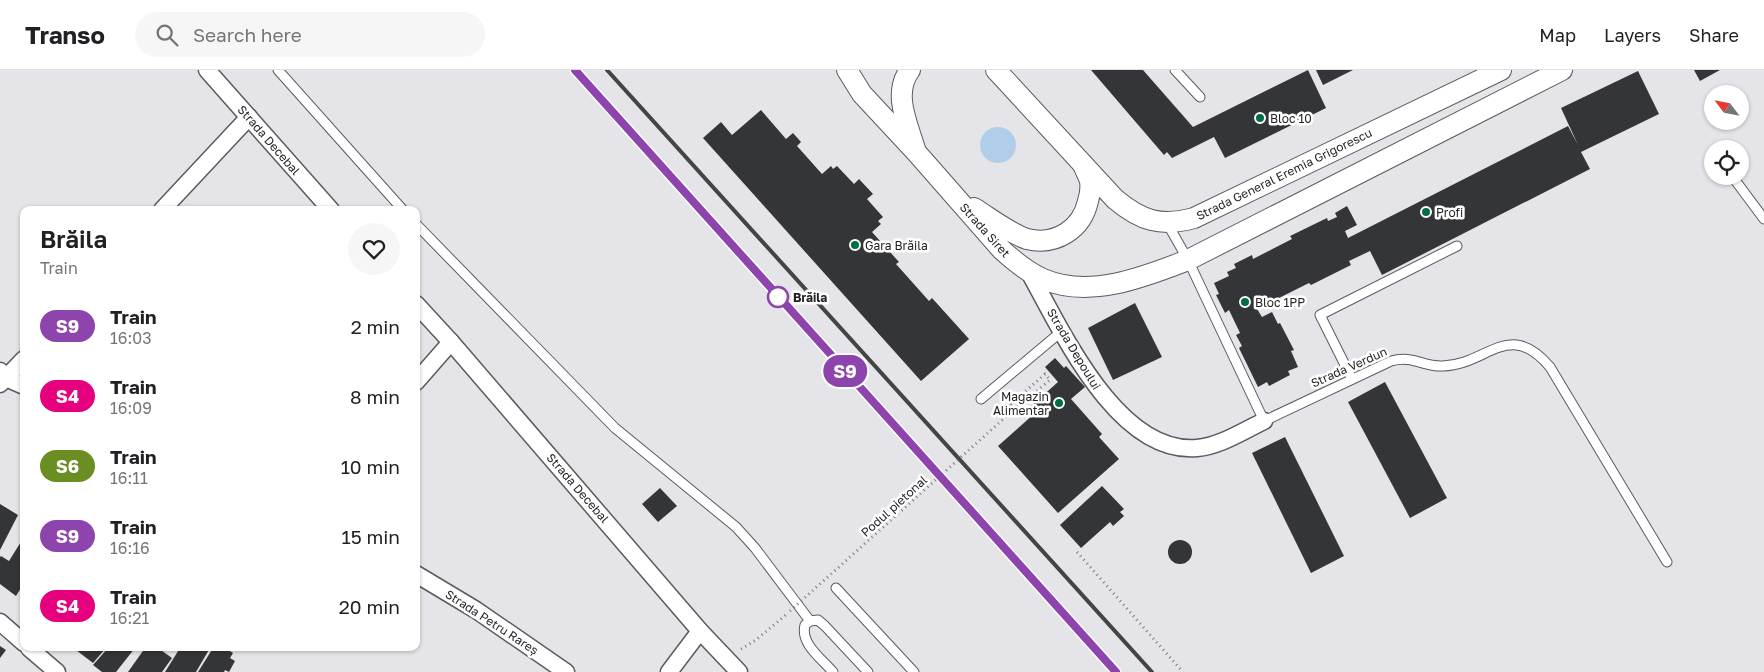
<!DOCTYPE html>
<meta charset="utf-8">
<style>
:root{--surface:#fff;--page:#f6f6f6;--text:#202124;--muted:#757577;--line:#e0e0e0}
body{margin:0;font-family:"Golos Text",sans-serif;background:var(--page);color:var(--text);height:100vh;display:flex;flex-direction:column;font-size:19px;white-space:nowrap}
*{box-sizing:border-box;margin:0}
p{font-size:16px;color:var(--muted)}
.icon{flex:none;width:28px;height:28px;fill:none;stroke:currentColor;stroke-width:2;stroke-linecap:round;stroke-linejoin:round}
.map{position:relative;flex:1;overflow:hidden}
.sheet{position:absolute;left:20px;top:136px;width:400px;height:445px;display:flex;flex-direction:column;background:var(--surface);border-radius:10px;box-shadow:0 1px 4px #0004}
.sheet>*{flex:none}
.badge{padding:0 10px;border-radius:16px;font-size:18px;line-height:32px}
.needle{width:32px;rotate:302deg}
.tools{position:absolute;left:1704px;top:15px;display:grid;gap:10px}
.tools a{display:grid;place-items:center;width:45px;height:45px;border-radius:50%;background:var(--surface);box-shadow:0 1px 4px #0004;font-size:25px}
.map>.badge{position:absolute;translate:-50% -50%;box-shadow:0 0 0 2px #fff}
.round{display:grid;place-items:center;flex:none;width:52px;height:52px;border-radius:26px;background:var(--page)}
.overview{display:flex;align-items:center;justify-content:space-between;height:85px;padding:0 20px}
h1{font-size:24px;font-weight:600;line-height:38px}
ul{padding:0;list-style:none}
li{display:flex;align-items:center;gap:15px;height:70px;padding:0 20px}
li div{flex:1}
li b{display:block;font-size:19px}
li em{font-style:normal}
li .badge{min-width:55px;font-weight:700;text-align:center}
header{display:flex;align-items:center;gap:30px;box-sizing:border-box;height:70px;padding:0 25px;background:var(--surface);border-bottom:1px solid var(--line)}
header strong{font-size:24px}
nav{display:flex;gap:28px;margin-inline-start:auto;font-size:18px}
.search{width:350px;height:45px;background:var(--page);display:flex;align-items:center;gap:12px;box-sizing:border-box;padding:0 18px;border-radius:28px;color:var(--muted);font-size:19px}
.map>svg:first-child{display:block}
.water{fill:#b0cee9}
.building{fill:#343538}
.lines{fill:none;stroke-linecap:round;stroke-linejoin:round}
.service-casing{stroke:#5b5a5e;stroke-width:11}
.minor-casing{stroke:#5b5a5e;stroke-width:19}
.tertiary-casing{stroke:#5b5a5e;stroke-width:22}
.path{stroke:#7d7c7f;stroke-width:3;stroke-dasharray:1 4;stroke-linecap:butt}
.service{stroke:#fff;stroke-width:9}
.minor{stroke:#fff;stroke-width:16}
.tertiary{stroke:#fff;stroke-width:20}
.rail{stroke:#444345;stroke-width:4}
.path-bridge{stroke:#7d7c7f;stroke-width:3;stroke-dasharray:1 4;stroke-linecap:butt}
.line-casing{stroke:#fff;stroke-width:11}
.line{stroke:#8e44ad;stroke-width:8}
.poi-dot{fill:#006d44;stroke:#fff;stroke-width:2}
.stop-dot{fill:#fff;stroke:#8e44ad;stroke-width:2.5}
.labels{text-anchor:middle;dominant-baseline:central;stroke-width:5;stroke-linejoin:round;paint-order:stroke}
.poi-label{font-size:12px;fill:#242325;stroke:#fff;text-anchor:start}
.street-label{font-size:12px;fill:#242325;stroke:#fff}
.stop-label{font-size:12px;font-weight:bold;fill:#242325;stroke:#fff;text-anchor:start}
</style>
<header>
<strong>Transo</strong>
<div class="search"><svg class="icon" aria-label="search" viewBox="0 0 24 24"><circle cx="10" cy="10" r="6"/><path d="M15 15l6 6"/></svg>Search here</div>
<nav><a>Map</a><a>Layers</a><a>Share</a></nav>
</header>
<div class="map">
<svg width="1764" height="602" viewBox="0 0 1764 602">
<rect width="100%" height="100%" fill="#e5e4e8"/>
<circle class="water" cx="998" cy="75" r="18"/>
<g class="building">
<polygon points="1091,0 1143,0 1193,57 1308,0 1326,38 1225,88 1214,67 1172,88 1167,82 1164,85"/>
<polygon points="1316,0 1353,0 1323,15"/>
<polygon points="1694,0 1720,0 1700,11"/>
<polygon points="1638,1 1659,44 1581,82 1590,99 1382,205 1370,181 1349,191 1351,195 1311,215 1309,213 1257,239 1262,247 1272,242 1278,254 1280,253 1294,280 1291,281 1298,297 1288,301 1290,305 1269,316 1267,312 1258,317 1239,278 1242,276 1236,265 1240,263 1229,240 1225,243 1216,225 1219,224 1214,213 1229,206 1227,202 1236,198 1234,194 1252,185 1253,189 1292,169 1290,166 1327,148 1328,151 1337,147 1335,143 1347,136 1357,155 1345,161 1348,168 1568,56 1578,75 1561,38"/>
<polygon points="761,40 786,69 793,63 801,72 797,76 822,104 831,96 833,99 837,96 854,114 859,109 873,124 867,129 883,147 878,151 881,154 872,162 899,192 896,194 929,231 932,228 969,269 921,311 703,68 721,52 732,65"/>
<polygon points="1135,233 1162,287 1113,310 1088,258"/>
<polygon points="1055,288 1064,298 1066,296 1085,317 1071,329 1102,364 1099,367 1119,389 1058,443 998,376 1035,343 1030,337 1058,312 1045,297"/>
<polygon points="1385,312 1447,428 1410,448 1348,332"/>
<polygon points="1285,367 1344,486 1311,503 1252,383"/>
<polygon points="1102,416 1124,439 1120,442 1124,446 1113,456 1110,452 1081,478 1060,455"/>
<polygon points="660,418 677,436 658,452 642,434"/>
<polygon points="0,434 18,445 0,480"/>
<polygon points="24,467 24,513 16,526 0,514 0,487 1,486 9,491"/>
<circle cx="1180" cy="482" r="12"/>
<polygon points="0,576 6,580 0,588"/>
<polygon points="78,578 106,578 93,593 76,580"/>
<polygon points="108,578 135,578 116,602 102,602 93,595"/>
<polygon points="145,578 158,578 172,588 162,602 128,602"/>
<polygon points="180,578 210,578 196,602 165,602"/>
<polygon points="213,578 225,578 233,583 230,588 235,591 229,602 225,600 224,602 198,602"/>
</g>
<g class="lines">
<g class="service-casing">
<g id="service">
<polyline points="278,0 403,140"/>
<polyline points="1175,0 1200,27"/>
<polyline points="1732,106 1764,149"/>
<path d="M 1167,153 L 1188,190 L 1264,351 L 1391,291 C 1413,285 1423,297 1443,296 C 1487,295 1509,248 1550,297 L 1667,492"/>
<polyline points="416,154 615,358 736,457 755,478 810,551"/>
<polyline points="1352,309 1320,245 1457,176"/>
<polyline points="981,329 1062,261"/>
<polyline points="836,518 914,602"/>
<path d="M 833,602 C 822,589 800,574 805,555 L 810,551 L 818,550 L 825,556 L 868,602"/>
</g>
</g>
<g class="minor-casing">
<g id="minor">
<polyline points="207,0 331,140"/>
<polyline points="162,140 249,47"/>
<path d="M 1029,202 C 1061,259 1117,385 1197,378 C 1220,376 1243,361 1264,351"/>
<polyline points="416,234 451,272 700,561 739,602"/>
<polyline points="0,301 6,308 24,316"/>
<polyline points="416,312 451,272"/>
<polyline points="0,314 24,289"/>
<polyline points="416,504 476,540 566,602"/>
<polyline points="0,552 24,573"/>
<polyline points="29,578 57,602"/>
<polyline points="669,602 700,561"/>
</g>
</g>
<g class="tertiary-casing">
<g id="tertiary">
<path d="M 847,0 L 862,24 L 916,82 L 1002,180 C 1014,191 1027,202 1043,209 C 1090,229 1144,207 1188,190 L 1562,0"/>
<path d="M 910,0 C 892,23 908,55 915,79"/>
<path d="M 996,0 L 1115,129 C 1141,151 1161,157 1194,148 L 1501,0"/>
<path d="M 974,138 C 990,148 1009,163 1027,169 C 1056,176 1082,159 1088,131 C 1090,125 1091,118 1090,111 C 1089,107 1086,102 1084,97"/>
</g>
</g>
<g class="path">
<polyline points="1004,326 1011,334 1045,304 1050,310 1010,343"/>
<polyline points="1077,482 1183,602"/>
<polyline points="741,579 756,570 788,543"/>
</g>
<use href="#service" class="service"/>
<use href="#minor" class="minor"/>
<use href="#tertiary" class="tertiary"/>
<g class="rail">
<polyline points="575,0 1116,602"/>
<polyline points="607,0 1152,602"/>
</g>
<polyline class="path-bridge" points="790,541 1010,343"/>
</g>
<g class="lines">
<g class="line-casing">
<polyline id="line" points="575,0 1116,602"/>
</g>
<use href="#line" class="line"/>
</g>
<g class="poi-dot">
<circle cx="1260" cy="48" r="5"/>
<circle cx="1426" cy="142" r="5"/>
<circle cx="855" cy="175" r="5"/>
<circle cx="1245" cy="232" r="5"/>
<circle cx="1059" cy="333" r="5"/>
</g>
<circle class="stop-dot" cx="778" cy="227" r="10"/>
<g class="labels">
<g class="poi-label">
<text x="1270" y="48">Bloc 10</text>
<text x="1436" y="142">Profi</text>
<text x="865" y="175">Gara Brăila</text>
<text x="1255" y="232">Bloc 1PP</text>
<text x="1049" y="326" text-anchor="end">Magazin<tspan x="1049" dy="14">Alimentar</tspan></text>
</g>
<g class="street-label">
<text transform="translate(269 70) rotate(49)">Strada Decebal</text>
<text transform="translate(1284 104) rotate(-26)">Strada General Eremia Grigorescu</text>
<text transform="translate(985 160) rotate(48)">Strada Siret</text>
<text transform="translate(1074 279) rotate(59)">Strada Depoului</text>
<text transform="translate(1349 297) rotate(-24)">Strada Verdun</text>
<text transform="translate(578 418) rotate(49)">Strada Decebal</text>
<text transform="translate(894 436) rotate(-42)">Podul pietonal</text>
<text transform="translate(492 552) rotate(33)">Strada Petru Rareș</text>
</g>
<g class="stop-label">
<text x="793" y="227">Brăila</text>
</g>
</g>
</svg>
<div class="tools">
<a><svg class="needle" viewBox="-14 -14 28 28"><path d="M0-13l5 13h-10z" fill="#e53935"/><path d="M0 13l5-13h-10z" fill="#757577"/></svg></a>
<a><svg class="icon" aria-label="locate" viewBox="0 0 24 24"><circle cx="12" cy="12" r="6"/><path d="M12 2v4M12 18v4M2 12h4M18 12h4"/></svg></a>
</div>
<b class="badge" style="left:845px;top:301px;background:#8e44ad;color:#fff">S9</b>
<section class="sheet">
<div class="overview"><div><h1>Brăila</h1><p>Train</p></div><a class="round"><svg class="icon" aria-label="heart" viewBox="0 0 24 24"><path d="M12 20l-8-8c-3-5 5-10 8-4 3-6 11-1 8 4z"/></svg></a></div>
<ul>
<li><span class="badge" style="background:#8e44ad;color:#fff">S9</span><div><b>Train</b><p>16:03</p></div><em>2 min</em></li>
<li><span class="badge" style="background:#e6007e;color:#fff">S4</span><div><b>Train</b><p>16:09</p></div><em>8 min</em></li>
<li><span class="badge" style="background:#6b8e23;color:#fff">S6</span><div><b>Train</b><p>16:11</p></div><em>10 min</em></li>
<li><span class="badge" style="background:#8e44ad;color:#fff">S9</span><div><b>Train</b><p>16:16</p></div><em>15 min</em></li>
<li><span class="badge" style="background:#e6007e;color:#fff">S4</span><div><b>Train</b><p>16:21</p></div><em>20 min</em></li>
</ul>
</section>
</div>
